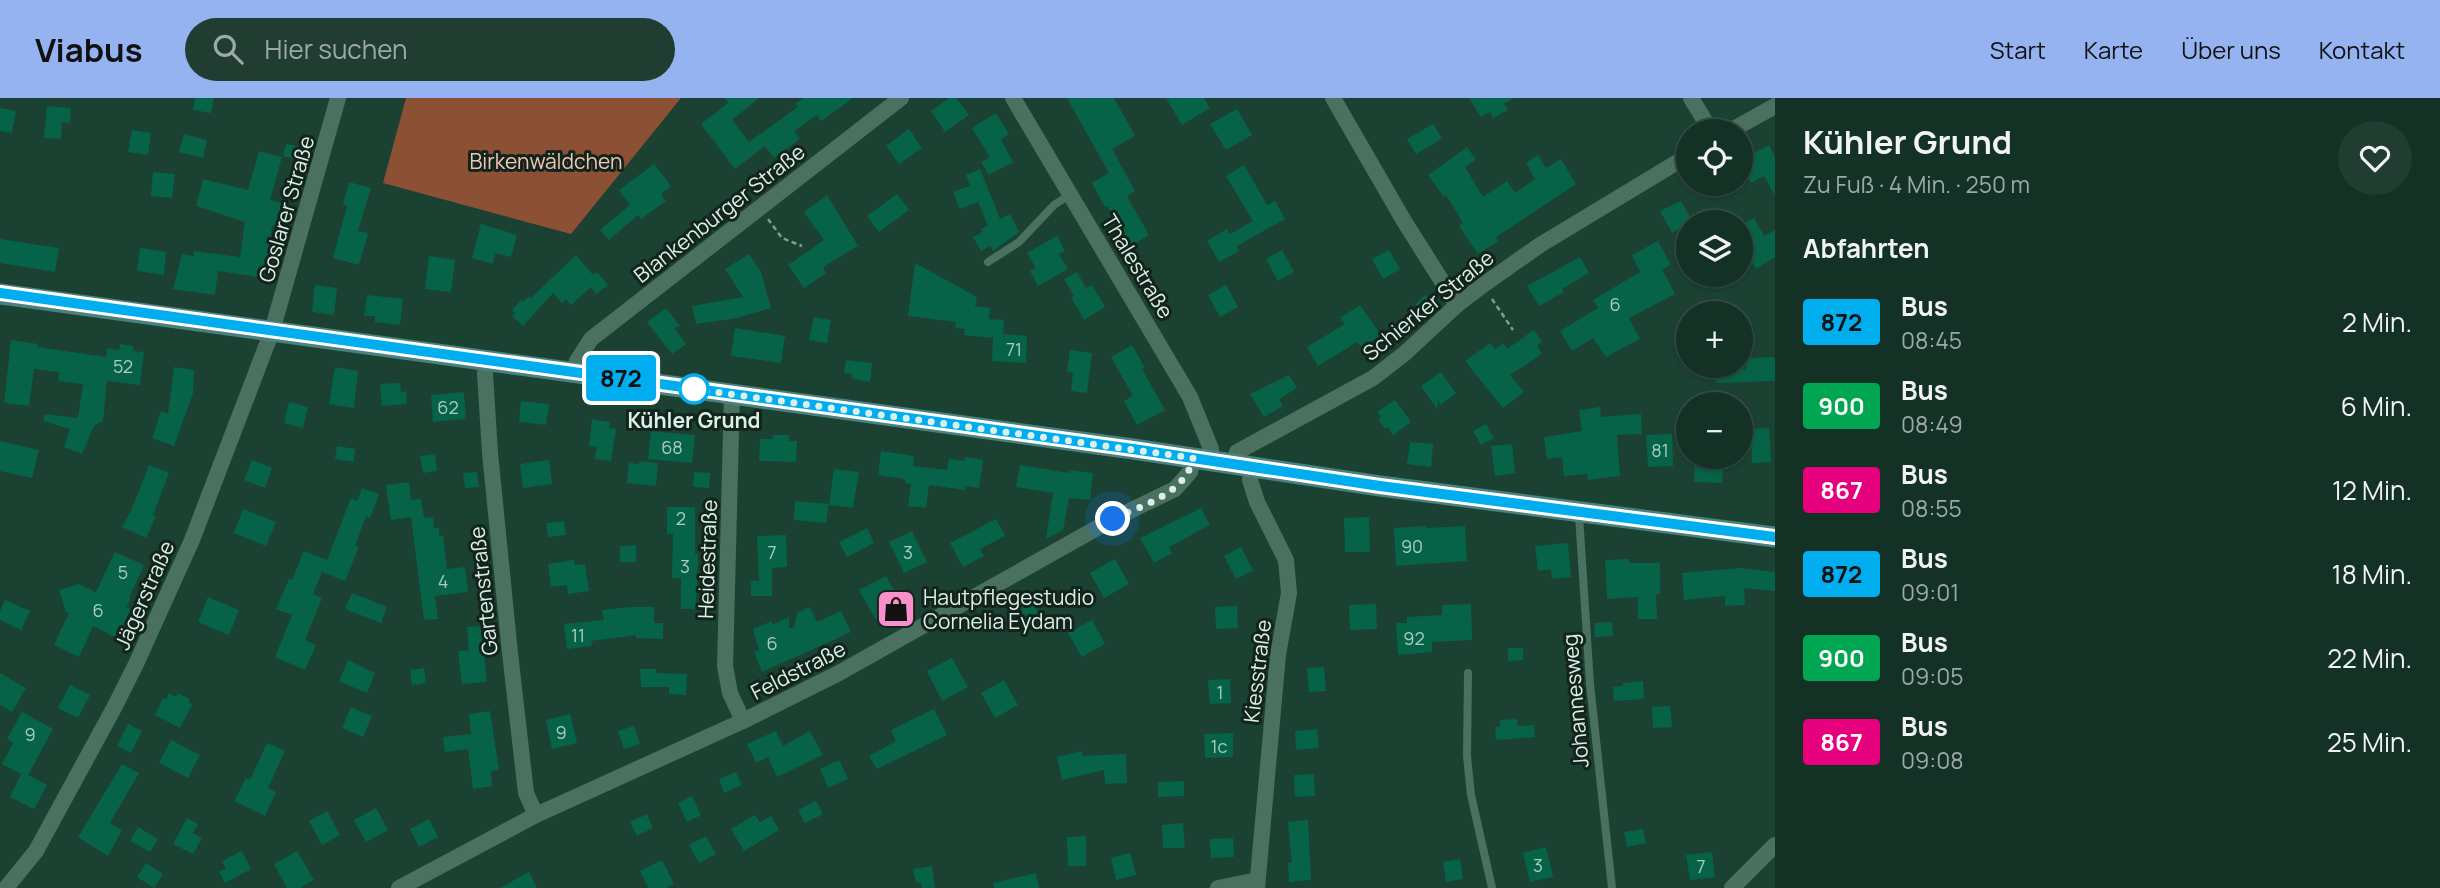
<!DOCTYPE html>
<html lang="de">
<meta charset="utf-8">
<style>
:root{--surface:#143126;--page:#213d32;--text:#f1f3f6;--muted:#9da9a7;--line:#334c43;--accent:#95b2f1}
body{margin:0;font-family:Manrope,sans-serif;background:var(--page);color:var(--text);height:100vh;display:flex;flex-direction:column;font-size:26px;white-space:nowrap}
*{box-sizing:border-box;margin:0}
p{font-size:23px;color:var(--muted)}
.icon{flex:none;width:38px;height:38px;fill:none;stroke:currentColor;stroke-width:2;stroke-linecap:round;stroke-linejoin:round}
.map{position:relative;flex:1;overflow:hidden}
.details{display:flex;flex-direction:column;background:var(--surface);width:665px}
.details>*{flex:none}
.badge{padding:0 14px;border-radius:5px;font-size:24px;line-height:46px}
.tools{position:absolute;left:1676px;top:21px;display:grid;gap:14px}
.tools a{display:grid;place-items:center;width:77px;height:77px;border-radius:50%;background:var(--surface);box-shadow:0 2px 5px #0004,0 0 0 2px var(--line);font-size:35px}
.you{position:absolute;width:35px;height:35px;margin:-18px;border:5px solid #fff;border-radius:50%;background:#1a73e8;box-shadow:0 0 0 10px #1a73e833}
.map>.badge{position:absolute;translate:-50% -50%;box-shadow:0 0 0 4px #fff}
h2{padding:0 28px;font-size:26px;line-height:63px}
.round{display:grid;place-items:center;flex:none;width:74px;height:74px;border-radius:37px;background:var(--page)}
.head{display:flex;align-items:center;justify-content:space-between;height:119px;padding:0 28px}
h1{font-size:33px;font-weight:700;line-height:52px}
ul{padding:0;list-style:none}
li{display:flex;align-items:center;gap:21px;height:84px;padding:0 28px}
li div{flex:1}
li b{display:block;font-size:26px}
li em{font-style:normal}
li .badge{min-width:77px;font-weight:700;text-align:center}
header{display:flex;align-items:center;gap:42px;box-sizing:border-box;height:98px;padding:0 35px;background:var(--accent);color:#111}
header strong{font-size:33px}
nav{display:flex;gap:38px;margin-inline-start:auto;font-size:24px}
.search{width:490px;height:63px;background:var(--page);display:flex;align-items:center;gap:18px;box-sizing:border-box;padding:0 24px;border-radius:38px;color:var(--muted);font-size:26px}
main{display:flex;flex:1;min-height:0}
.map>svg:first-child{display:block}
.green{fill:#8c5034}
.building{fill:#076347}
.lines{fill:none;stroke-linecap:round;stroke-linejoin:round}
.path{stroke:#7f9d90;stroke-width:2.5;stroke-dasharray:5 3.5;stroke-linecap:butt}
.lane{stroke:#4a7160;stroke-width:8}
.street{stroke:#4a7160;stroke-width:16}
.secondary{stroke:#49817f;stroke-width:21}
.line-casing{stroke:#fff;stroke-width:16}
.line{stroke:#00aeef;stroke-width:10}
.walk{stroke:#dbf0e6;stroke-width:7;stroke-dasharray:0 12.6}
.stop-dot{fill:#fff;stroke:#00aeef;stroke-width:3.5}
.labels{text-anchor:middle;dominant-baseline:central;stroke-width:6;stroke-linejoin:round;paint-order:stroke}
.number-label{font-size:18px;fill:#a6cdbe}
.park-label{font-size:21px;fill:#f2c6b2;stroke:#13241d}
.street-label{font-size:21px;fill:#dbf0e6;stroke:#13241d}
.stop-label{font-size:21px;font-weight:bold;fill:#dbf0e6;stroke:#13241d}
.poi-label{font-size:21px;fill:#dbf0e6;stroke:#13241d;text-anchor:start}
</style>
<header>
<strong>Viabus</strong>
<div class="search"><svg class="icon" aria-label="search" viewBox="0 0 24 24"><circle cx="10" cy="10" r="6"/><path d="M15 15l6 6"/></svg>Hier suchen</div>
<nav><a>Start</a><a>Karte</a><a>Über uns</a><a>Kontakt</a></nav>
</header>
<main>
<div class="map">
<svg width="1775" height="790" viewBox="0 0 1775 790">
<rect width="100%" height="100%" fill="#1a4132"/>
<polygon class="green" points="406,0 681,0 571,136 383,85"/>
<g class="building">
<polygon points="195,0 214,0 211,15 193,12"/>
<polygon points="724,0 759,0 732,22 749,44 798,9 795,6 804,0 853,0 821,23 817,17 794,33 800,41 774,60 765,48 735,71 701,26 728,5"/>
<polygon points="949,0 956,0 969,17 945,34 931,13"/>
<polygon points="1067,0 1114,0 1135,38 1112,51 1135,93 1127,98 1149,137 1131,148 1107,108 1105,109 1092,85 1109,75"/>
<polygon points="1166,0 1204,0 1210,10 1182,27"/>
<polygon points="1469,0 1514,0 1504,6 1508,12 1493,20 1490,14 1481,19"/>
<polygon points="47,8 71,10 70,25 62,24 61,41 44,40"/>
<polygon points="0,10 16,13 12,35 0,33"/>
<polygon points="1237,11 1252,37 1226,52 1210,26"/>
<polygon points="996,15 1009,36 1001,42 1013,64 989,77 981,64 990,59 972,30"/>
<polygon points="1433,26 1442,41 1416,56 1407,41"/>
<polygon points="909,31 922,50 899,66 886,48"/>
<polygon points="132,32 151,35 148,57 128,54"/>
<polygon points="184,36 207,42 203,60 179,54"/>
<polygon points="286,46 306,50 303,63 283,58"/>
<polygon points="1769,47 1775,59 1775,98 1764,78 1751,85 1741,67 1741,64 1749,60 1748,58"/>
<polygon points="1467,49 1476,62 1465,69 1483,99 1507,83 1515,95 1535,81 1526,65 1538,57 1546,70 1561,61 1576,86 1496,139 1498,143 1478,156 1459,128 1463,125 1446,97 1444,99 1428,77"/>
<polygon points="259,53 282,59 270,102 284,106 277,130 272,128 264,180 218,173 215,197 173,191 182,156 194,158 194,153 240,159 245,124 196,108 203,81 248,92"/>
<polygon points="654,66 671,88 661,96 666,103 641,121 638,117 609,142 600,132 630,107 619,92"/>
<polygon points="1244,67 1267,107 1275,103 1285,121 1237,148 1239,153 1219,164 1207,143 1227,131 1230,136 1253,123 1226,78"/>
<polygon points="980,71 1000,121 1010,116 1019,134 993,153 990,148 981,153 973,139 983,134 981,131 988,128 978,104 960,111 953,94 970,88 966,77"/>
<polygon points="153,74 175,76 172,100 151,98"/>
<polygon points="349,84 371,90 358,133 368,135 359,167 333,160 347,108 343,106"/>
<polygon points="897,96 909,112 879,134 867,118"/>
<polygon points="827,97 858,148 823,169 826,175 804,190 788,167 824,142 804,114"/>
<polygon points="1681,103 1693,124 1672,135 1660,113"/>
<polygon points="1754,120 1764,138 1775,132 1775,159 1756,171 1741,146 1741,127"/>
<polygon points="481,126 517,137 511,159 495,155 493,166 472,160"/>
<polygon points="1057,138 1065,153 1059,156 1068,171 1038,188 1030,173 1036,170 1027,155"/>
<polygon points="0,141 59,150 55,174 0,165"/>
<polygon points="1658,143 1671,167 1662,171 1675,196 1629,220 1640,241 1606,259 1593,240 1572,253 1560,233 1598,210 1593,202 1640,174 1632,157"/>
<polygon points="140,150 166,154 164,177 137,173"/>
<polygon points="1282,152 1294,174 1278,183 1266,161"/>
<polygon points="1389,152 1400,171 1383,181 1372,161"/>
<polygon points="749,156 761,174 771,210 737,220 696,226 692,208 743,199 725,171"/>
<polygon points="576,157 593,177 597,174 608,187 596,196 591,189 571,207 566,201 562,205 553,195 523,228 512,218 515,215 512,212 521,202 523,204 529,198 531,200"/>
<polygon points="429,158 455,162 451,194 425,191"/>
<polygon points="1580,159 1589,175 1562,191 1564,194 1539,208 1527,188"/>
<polygon points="915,165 977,199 975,208 990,210 989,221 1004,222 1003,236 1027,238 1026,265 992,263 993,240 964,237 965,231 955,230 956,224 908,218"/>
<polygon points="1077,174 1086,190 1092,187 1105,209 1084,222 1071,199 1074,198 1064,181"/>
<polygon points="315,187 337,190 334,217 312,214"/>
<polygon points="1226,187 1238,209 1220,219 1208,197"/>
<polygon points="367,197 403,201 400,227 375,224 375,218 364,218"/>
<polygon points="1425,197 1435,207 1424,217 1415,206"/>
<polygon points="1360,207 1381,237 1362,250 1357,244 1318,268 1307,249 1345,226 1340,220"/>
<polygon points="666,210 680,228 674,230 686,246 672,256 647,224"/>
<polygon points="814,219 831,222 827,245 809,242"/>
<polygon points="735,230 785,238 781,265 731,258"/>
<polygon points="1534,232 1542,244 1537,248 1542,256 1510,277 1524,294 1503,310 1465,263 1490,245 1495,251 1503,245 1507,251"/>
<polygon points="11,242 38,246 37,249 106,259 107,250 119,252 120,246 133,248 133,253 144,254 140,287 107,283 103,323 94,328 82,356 64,349 70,331 43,323 45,316 78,320 83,286 58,283 59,274 34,271 29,308 4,305"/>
<polygon points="1132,247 1145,270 1142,271 1165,312 1137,327 1124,303 1133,298 1111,259"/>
<polygon points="1070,252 1092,255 1087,295 1071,293 1073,275 1067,274"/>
<polygon points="1775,259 1775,283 1716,285 1715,273 1746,271 1746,260"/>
<polygon points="846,262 872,265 870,284 852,281 852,276 844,275"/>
<polygon points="174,269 194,272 193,295 174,348 152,340 161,313 168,316"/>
<polygon points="335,269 358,273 354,310 329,306"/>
<polygon points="1441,274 1456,295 1440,307 1438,302 1437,311 1421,288"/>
<polygon points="1289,277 1297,290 1279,301 1283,308 1264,319 1250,296"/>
<polygon points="400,285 401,294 406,293 407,306 382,308 380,286"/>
<polygon points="464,294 466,321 433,324 431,297"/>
<polygon points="1395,302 1411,324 1393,337 1388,329 1385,331 1378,321 1381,319 1377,314"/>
<polygon points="521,303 549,306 546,327 519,324"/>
<polygon points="289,304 308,309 303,330 284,325"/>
<polygon points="1600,309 1601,319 1641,316 1642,336 1617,337 1620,378 1588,382 1587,376 1564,378 1562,359 1547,361 1544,339 1582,333 1579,312"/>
<polygon points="592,321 610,324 609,330 616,331 611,363 595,361 597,349 589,348"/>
<polygon points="1486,326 1494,340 1481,347 1473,333"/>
<polygon points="1769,330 1771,364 1752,365 1751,331"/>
<polygon points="651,333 695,337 692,365 648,361"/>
<polygon points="1672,336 1673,368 1648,369 1646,337"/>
<polygon points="773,337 789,337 789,343 797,343 796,364 759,363 760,341 773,341"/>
<polygon points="0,343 39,352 32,380 0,373"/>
<polygon points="1410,344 1433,346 1431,369 1407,366"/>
<polygon points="1512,346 1515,375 1495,378 1491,348"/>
<polygon points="337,348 355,351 354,364 335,361"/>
<polygon points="881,353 914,358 913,368 947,372 949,361 964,363 965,359 983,362 979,390 965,388 965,392 929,387 926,410 908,408 911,386 905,385 905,381 878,377"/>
<polygon points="435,356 437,373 423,375 420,358"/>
<polygon points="1695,359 1716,359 1716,367 1723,367 1722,385 1694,384"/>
<polygon points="252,362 272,370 265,390 244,382"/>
<polygon points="549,362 552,386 523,390 520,366"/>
<polygon points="639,363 658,365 656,388 627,385 629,365 639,366"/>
<polygon points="149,367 169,375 153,417 156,418 146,440 122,429 131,413"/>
<polygon points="1020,367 1069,375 1069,372 1093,375 1090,402 1069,400 1063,432 1046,441 1053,395 1016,389"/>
<polygon points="834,371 859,374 853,410 829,407"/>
<polygon points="477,374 479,389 465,390 463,375"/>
<polygon points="694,374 710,375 709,390 693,389"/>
<polygon points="409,384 411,402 421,401 424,420 433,419 434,430 439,430 439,438 443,437 447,471 465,469 468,494 435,498 438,521 424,522 411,419 391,422 386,387"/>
<polygon points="362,390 379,396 370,420 366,418 355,448 359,449 345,483 322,474 313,496 322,500 305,542 316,547 305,572 275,559 292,517 276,511 289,481 292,482 304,453 327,462 351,400 357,403"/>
<polygon points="795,403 829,406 826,425 794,422"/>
<polygon points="667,409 695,409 695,456 698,456 696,511 681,511 681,480 672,480 673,436 667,436"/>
<polygon points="1201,410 1210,427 1169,449 1172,455 1154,465 1140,440"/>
<polygon points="243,411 276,424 266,448 234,435"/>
<polygon points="1369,419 1370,454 1345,454 1344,420"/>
<polygon points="996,421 1005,438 980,451 984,458 963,469 950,445"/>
<polygon points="564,423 566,437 548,439 546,425"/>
<polygon points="1427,428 1427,430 1465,428 1467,463 1396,468 1394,430"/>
<polygon points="867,430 874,445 847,459 839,444"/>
<polygon points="912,433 927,464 904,475 889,444"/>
<polygon points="786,437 787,469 772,470 772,498 751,498 751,483 759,483 757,438"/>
<polygon points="1568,445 1571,479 1552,481 1551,471 1538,473 1535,448"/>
<polygon points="636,447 636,464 620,464 620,448"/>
<polygon points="1241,449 1253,472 1236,481 1224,458"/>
<polygon points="115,454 144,467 129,500 131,501 126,509 131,511 116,540 93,528 79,559 54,547 69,515 66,514 59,492 79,486 96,494"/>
<polygon points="1115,461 1129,486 1104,500 1090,475"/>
<polygon points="1629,461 1629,465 1660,465 1660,496 1656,496 1657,521 1638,521 1638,499 1607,501 1605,462"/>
<polygon points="574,462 575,467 585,466 589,493 568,496 567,487 551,489 548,466"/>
<polygon points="1740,470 1775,474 1775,493 1744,490 1745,507 1725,508 1725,498 1684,502 1682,475"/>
<polygon points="886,478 903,508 876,522 859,492"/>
<polygon points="352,495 387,509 381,525 345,511"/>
<polygon points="208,499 239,512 229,537 198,524"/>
<polygon points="1031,501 1041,519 1016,532 1007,514"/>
<polygon points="5,502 30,513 21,532 0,522 0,513"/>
<polygon points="1376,506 1377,531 1350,532 1349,507"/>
<polygon points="1471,506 1472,542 1432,544 1432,554 1398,557 1396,525 1407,525 1407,519 1442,517 1442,507"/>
<polygon points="1237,508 1238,530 1216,531 1215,509"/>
<polygon points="631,509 654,509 654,525 663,525 663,541 636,540 636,537 591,543 592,548 567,551 564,526 604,522 602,512"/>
<polygon points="810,509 817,524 841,513 851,534 762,574 754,554 759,552 753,531 772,523 772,527 789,519 789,530 794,530 797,515"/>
<polygon points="1092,522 1105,546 1082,559 1068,535"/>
<polygon points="1612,524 1613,538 1595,539 1594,525"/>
<polygon points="481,528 487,584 462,586 458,553 469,552 467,529"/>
<polygon points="1508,550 1523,550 1523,562 1508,563"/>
<polygon points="952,560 968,589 942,603 927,573"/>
<polygon points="348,562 375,575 367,595 339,583"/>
<polygon points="1324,569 1326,593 1309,594 1307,570"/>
<polygon points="424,570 426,585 412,587 410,572"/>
<polygon points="640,571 656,571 656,575 687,576 686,597 669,596 669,589 641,589"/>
<polygon points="0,575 26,590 12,614 0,607"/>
<polygon points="1230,581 1231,605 1210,606 1208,582"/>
<polygon points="1004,582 1018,607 995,620 981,595"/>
<polygon points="1643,583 1644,601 1614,603 1613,589 1623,588 1623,585"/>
<polygon points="70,587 90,597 78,620 58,610"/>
<polygon points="169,595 176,599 178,595 190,601 188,604 192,607 180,630 155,617 163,600 166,602"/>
<polygon points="1670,608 1672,629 1653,630 1652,609"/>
<polygon points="351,609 372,618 363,639 342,630"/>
<polygon points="934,611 947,637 877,671 869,658 896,643 891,632"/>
<polygon points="490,613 499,672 491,673 492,688 473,691 468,651 445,654 443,639 471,636 469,616"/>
<polygon points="22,614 53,631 28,677 47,687 34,711 10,699 21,676 2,666 13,645 7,641"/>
<polygon points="570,616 577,645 552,651 546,622"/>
<polygon points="1517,621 1518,628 1534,627 1535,639 1496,642 1495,629 1500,629 1500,622"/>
<polygon points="128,626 142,633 131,655 117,648"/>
<polygon points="634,628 640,646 624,651 618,633"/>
<polygon points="1317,631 1319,650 1296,652 1295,633"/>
<polygon points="776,633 783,648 810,633 823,657 777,679 768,659 756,665 747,646"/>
<polygon points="1233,635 1233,659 1205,660 1204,636"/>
<polygon points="171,642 200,657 188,680 159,665"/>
<polygon points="267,645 285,653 268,690 276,694 265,718 234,703 246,680 250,682"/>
<polygon points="1082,653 1082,658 1126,656 1127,685 1105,686 1104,672 1062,682 1057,659"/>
<polygon points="839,662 848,681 828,690 820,671"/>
<polygon points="122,666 139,675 110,725 122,732 108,758 78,739"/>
<polygon points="736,674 742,687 724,695 719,681"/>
<polygon points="1314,676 1315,698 1295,699 1294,677"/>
<polygon points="1184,683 1184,698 1158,699 1158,684"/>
<polygon points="692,698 701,717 687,724 678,705"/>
<polygon points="816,703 823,716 805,725 798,712"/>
<polygon points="376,710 388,732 366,744 354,722"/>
<polygon points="327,713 340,737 322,747 309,723"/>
<polygon points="647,716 653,730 637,738 630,724"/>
<polygon points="755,717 760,724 771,718 779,732 744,753 731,731"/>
<polygon points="187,720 198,726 193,735 202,740 193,756 173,746"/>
<polygon points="429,721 438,739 419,749 410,731"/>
<polygon points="1308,722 1311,782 1289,784 1288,765 1292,765 1288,724"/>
<polygon points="1183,725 1185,750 1163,750 1162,727"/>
<polygon points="138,729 158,741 150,754 130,743"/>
<polygon points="1643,731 1646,745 1627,749 1624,734"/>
<polygon points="706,738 716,756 699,765 689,747"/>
<polygon points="1086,738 1086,768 1068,768 1067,739"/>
<polygon points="1233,740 1234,759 1211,760 1210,741"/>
<polygon points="1546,749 1553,779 1530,784 1523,755"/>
<polygon points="242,753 251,771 225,785 219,774 226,770 222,763"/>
<polygon points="297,753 314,782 300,790 287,790 274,766"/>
<polygon points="1712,754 1715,779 1690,782 1686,757"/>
<polygon points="1130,755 1136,777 1116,782 1111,760"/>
<polygon points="1460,761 1463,781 1446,784 1443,764"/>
<polygon points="662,762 674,786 667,790 648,790 640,773"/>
<polygon points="146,765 163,776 154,790 137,779"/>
<polygon points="932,768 935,790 922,790 921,784 916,785 913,771"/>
<polygon points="529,774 537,790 500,790"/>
<polygon points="1036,775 1039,790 994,790 993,785"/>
</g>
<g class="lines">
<g class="path">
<polyline points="768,121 782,140 802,148"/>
<polyline points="1492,201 1513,232"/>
</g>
<g class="lane">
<polyline points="988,164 1019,144 1054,107 1071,96"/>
<polyline points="1579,417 1590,586 1612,790"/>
<polyline points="1468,575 1467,658 1471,697 1492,790"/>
</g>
<g class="street">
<polyline points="1013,0 1190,299 1211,351 1210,363"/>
<polyline points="1333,0 1404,123 1457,207"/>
<polyline points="1691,0 1711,33"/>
<polyline points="1730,33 1775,8"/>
<polyline points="487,262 485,276 490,355 510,555 526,695 536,717"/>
<polyline points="574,273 577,263 591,241 901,0"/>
<polyline points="732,296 725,568 730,595 743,623"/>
<polyline points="1235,367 1237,354 1373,280 1404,256 1457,207 1483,187 1540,147 1689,57"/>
<polyline points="1252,369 1250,382 1257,404 1286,462 1289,495 1278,557 1257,790"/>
<polyline points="6,790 36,753 115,608 136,566 192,442 272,233 338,0"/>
<polyline points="399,790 536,717 743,623 839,575 1113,421 1175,391 1190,374 1193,361"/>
<polyline points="1218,790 1257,782"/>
<polyline points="1732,790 1775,747"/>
</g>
<polyline class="secondary" points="0,196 1133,351 1380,388 1775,439"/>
</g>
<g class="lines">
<g class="line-casing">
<polyline id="line" points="0,195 1133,351 1380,388 1775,439"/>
</g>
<use href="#line" class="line"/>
<path class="walk" d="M 694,291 L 1193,360 C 1186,396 1142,407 1113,421"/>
</g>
<defs>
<g id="shop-square" transform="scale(2.0125)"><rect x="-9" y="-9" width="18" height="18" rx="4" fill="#f890cc" stroke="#13241d"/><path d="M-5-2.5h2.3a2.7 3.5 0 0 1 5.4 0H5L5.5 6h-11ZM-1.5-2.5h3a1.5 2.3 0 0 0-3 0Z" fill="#111"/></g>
</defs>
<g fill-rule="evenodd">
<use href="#shop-square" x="896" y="511"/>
</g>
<circle class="stop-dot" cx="694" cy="291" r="14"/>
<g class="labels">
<g class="number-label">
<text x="1615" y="206">6</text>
<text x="1014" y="251">71</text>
<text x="123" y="268">52</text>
<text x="448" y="309">62</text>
<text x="672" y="349">68</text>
<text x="1660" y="352">81</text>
<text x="681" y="420">2</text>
<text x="1412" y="448">90</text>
<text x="772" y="454">7</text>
<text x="908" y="454">3</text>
<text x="685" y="468">3</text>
<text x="123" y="474">5</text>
<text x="443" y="483">4</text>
<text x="98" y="512">6</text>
<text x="578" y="537">11</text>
<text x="1414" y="540">92</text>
<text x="772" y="545">6</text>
<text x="1220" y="594">1</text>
<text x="561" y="634">9</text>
<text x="30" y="636">9</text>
<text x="1219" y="648">1c</text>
<text x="1538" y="767">3</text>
<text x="1701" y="768">7</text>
</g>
<g class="park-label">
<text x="546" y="63">Birkenwäldchen</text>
</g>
<g class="street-label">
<text transform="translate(286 111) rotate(-74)">Goslarer Straße</text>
<text transform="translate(719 115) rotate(-38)">Blankenburger Straße</text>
<text transform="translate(1138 168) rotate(59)">Thalestraße</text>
<text transform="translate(1428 207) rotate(-39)">Schierker Straße</text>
<text transform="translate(707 461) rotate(-88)">Heidestraße</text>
<text transform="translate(483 493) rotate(-96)">Gartenstraße</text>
<text transform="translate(144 497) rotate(-66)">Jägerstraße</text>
<text transform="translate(798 572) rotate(-27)">Feldstraße</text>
<text transform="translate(1257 573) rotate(-83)">Kiesstraße</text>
<text transform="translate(1575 603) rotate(-95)">Johannesweg</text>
</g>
<g class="stop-label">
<text x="694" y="322">Kühler Grund</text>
</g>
<g class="poi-label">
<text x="923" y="499">Hautpflegestudio<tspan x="923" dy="24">Cornelia Eydam</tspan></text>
</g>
</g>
</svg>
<div class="tools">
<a><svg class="icon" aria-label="locate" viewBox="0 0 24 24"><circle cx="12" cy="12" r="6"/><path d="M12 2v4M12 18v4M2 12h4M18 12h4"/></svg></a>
<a><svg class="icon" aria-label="layers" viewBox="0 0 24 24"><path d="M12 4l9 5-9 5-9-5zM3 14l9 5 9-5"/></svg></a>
<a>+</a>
<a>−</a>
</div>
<div class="you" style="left:1113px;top:421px"></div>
<b class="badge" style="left:621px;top:280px;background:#00aeef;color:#111">872</b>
</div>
<section class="details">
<div class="head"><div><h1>Kühler Grund</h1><p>Zu Fuß · 4 Min. · 250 m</p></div><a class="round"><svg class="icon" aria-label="heart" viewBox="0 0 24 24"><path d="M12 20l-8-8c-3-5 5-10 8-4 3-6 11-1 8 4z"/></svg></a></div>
<h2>Abfahrten</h2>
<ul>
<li><span class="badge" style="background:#00aeef;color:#111">872</span><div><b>Bus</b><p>08:45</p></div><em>2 Min.</em></li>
<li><span class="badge" style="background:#00a651;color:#fff">900</span><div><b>Bus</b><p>08:49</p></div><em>6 Min.</em></li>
<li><span class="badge" style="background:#e6007e;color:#fff">867</span><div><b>Bus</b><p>08:55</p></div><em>12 Min.</em></li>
<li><span class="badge" style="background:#00aeef;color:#111">872</span><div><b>Bus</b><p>09:01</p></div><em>18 Min.</em></li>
<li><span class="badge" style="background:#00a651;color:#fff">900</span><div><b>Bus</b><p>09:05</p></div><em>22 Min.</em></li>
<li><span class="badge" style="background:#e6007e;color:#fff">867</span><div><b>Bus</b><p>09:08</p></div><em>25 Min.</em></li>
</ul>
</section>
</main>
